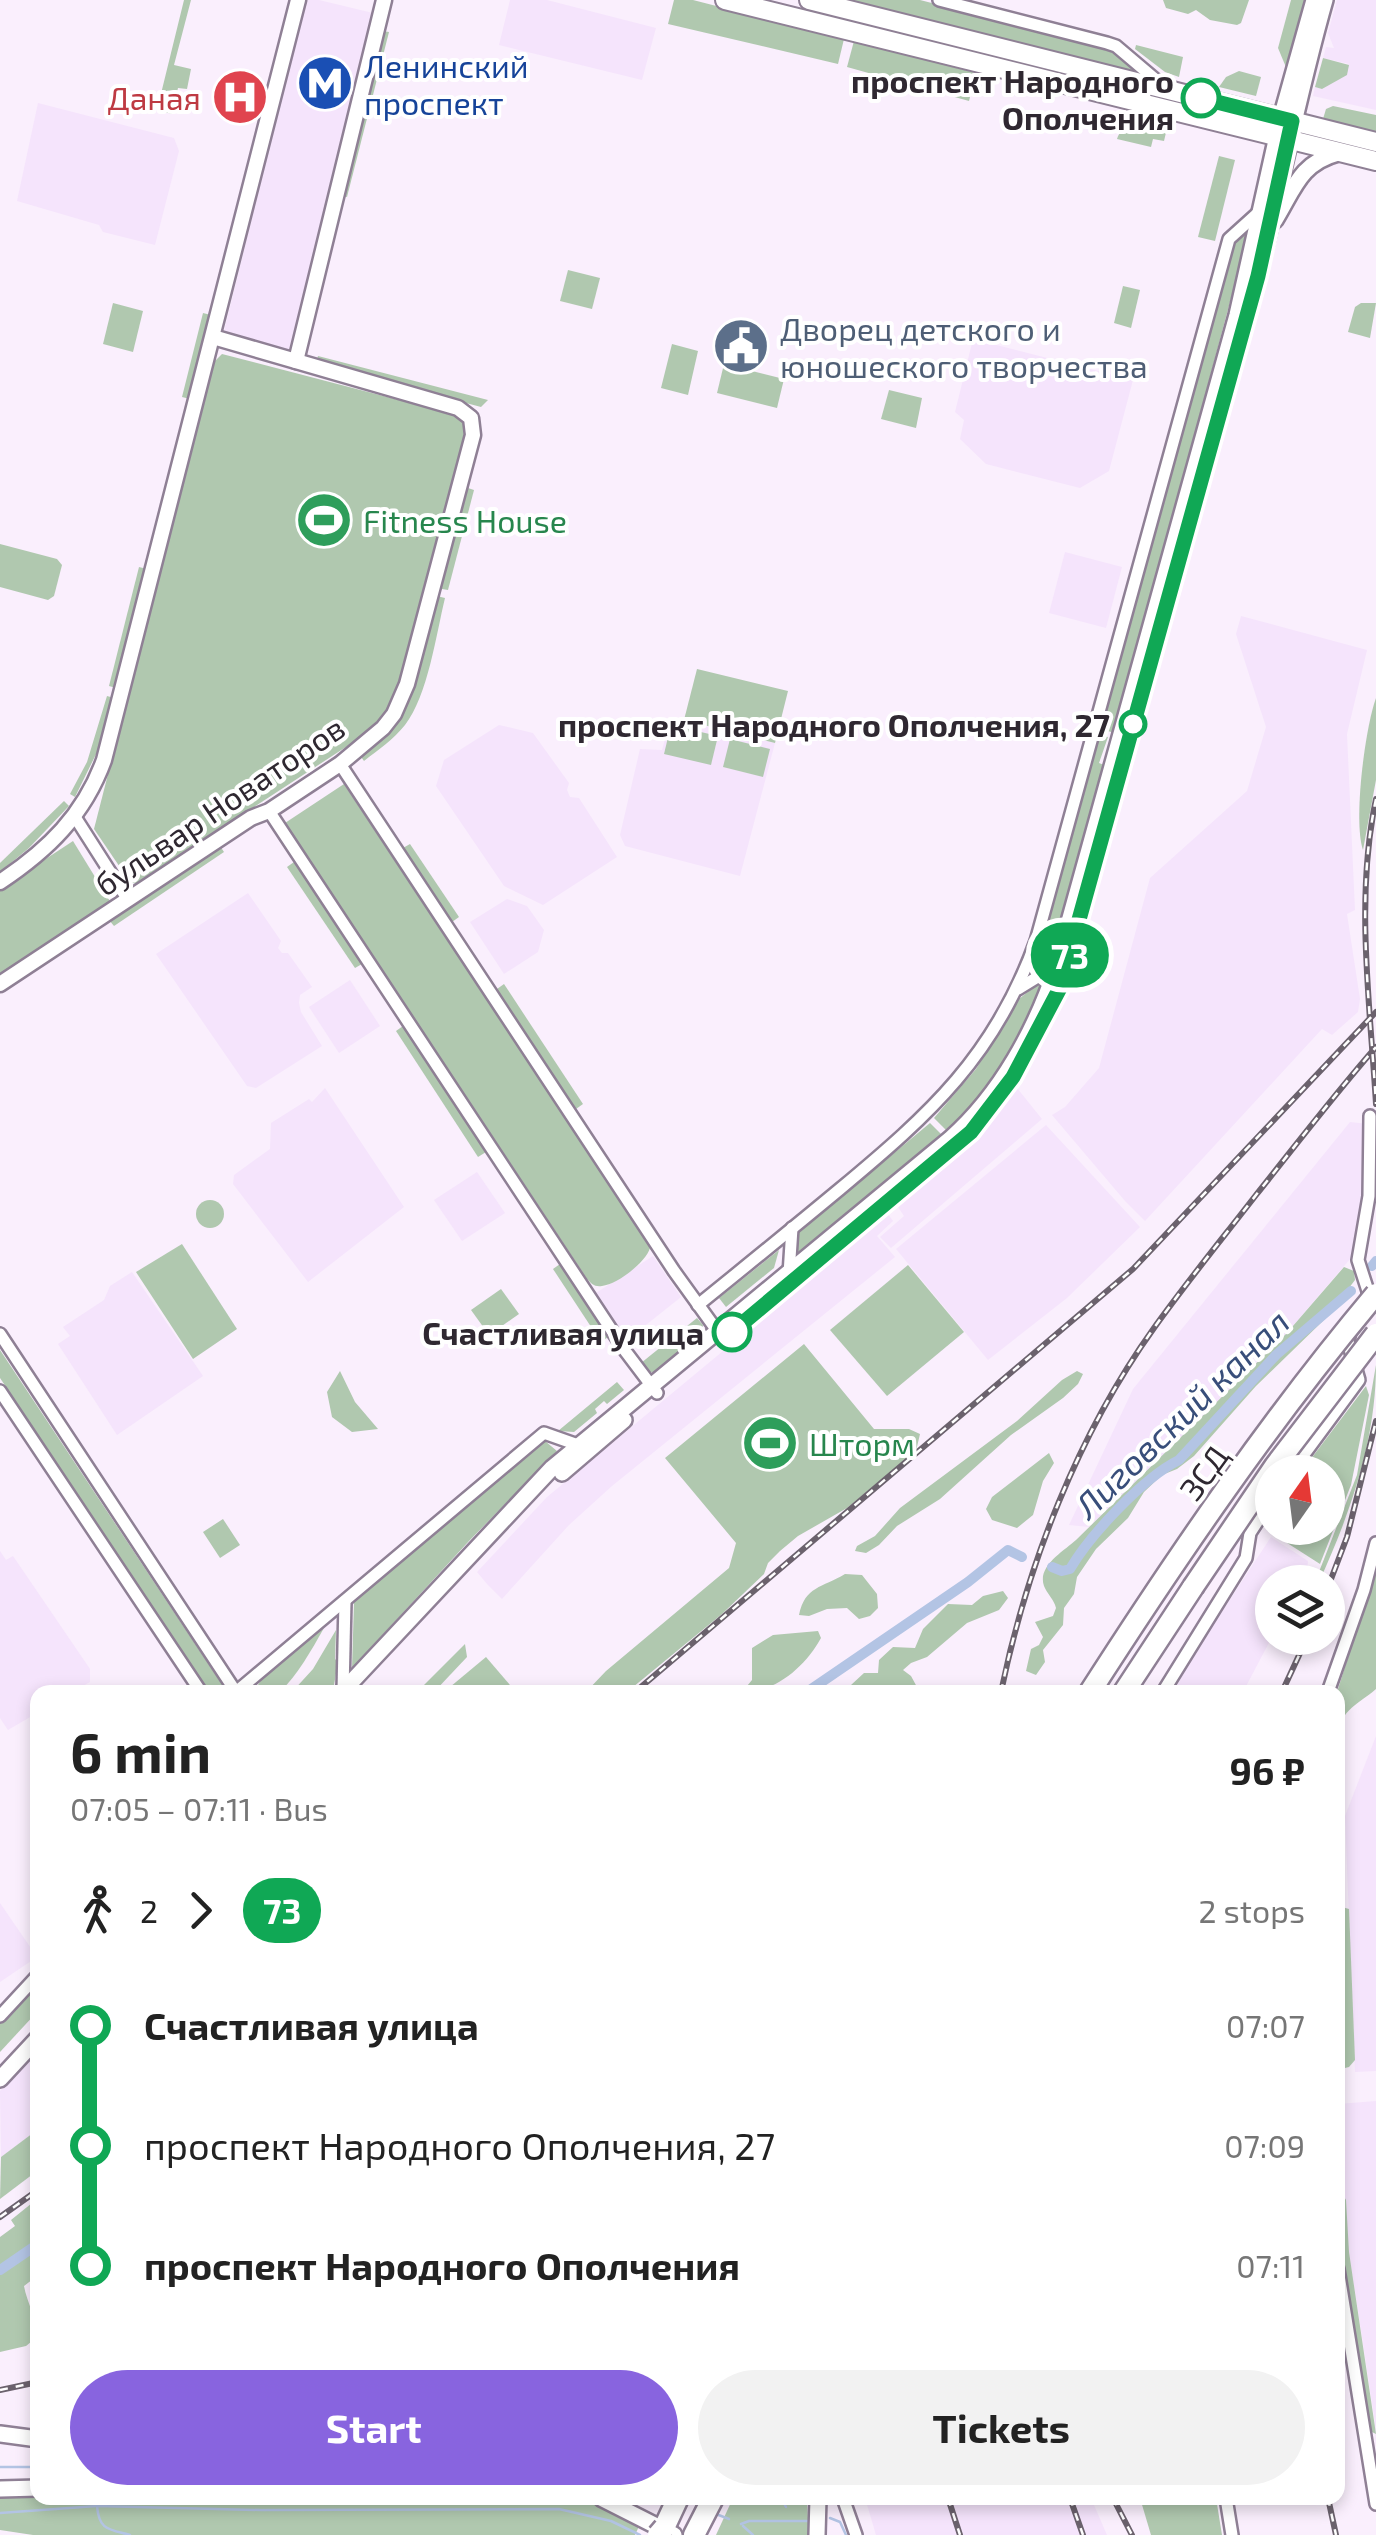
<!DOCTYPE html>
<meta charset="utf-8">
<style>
:root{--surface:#fff;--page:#f2f2f2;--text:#222;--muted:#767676;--accent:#8864df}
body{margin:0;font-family:"Exo 2",sans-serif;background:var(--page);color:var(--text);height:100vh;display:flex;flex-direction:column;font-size:38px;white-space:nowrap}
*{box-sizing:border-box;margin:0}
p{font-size:32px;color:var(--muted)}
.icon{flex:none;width:55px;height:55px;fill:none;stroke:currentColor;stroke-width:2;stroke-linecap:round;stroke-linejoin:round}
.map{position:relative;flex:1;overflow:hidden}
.panel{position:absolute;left:30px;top:1685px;width:1315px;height:820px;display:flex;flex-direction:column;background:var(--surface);border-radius:20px;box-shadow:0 5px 15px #0003}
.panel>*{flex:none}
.badge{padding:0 20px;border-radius:32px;font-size:35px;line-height:65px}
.needle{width:65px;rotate:14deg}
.fabs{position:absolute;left:1255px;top:1455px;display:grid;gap:20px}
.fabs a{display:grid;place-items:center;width:90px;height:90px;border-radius:50%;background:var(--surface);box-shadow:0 5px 15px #0003;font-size:50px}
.map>.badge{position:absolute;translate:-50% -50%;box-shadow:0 0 0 5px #fff}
.legs{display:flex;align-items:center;gap:15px;height:110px;padding:0 40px;font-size:32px}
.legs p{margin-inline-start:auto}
.overview{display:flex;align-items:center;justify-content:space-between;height:170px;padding:0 40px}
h1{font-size:55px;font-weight:700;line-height:75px}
.button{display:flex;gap:20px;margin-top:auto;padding:20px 40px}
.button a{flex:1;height:115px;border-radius:60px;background:var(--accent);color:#fff;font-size:40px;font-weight:700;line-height:115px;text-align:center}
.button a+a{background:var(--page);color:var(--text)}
ul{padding:0 40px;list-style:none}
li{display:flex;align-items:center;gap:35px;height:120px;font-size:38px}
li i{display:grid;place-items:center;width:15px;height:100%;margin:0 12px;background:currentColor}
li i::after{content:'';width:25px;height:25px;margin:-12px;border:8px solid;border-radius:50%;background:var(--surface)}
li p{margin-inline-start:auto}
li:first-child i{background:linear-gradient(#0000 50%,currentColor 0)}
li:last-child i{background:linear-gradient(currentColor 50%,#0000 0)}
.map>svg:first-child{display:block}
.built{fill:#f5e4fc}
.green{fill:#b0c8af}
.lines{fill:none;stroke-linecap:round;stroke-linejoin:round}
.stream{stroke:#b3c4e4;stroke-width:2.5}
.canal{stroke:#b3c4e4;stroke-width:10}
.minor-casing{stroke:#8f8095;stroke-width:16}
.tertiary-casing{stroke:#8f8095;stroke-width:19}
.secondary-casing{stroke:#8f8095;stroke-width:20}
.primary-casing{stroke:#8f8095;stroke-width:22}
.motorway-casing{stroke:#8f8095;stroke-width:25}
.minor{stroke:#fff;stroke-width:11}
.tertiary{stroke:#fff;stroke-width:14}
.secondary{stroke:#fff;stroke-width:15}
.primary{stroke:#fff;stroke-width:18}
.motorway{stroke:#fff;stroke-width:20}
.rail-casing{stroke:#6b626d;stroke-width:6}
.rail{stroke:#fff;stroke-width:2.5;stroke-dasharray:8;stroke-linecap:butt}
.motorway-bridge-casing{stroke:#8f8095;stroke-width:25;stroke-linecap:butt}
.motorway-bridge{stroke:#fff;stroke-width:20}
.line-1-casing{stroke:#fff;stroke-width:22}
.line-1{stroke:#10a855;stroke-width:15}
.stop-1-dot{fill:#fff;stroke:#10a855;stroke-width:5}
.labels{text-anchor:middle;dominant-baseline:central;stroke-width:8;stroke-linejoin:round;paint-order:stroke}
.transit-label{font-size:32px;fill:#164399;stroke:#fff;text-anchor:start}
.stop-label{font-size:32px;font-weight:bold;fill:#2f2831;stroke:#fff;text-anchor:end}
.health-label{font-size:32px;fill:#be3a42;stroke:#fff;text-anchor:end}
.service-label{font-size:32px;fill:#4e5e75;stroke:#fff;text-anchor:start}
.leisure-label{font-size:32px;fill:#27864d;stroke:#fff;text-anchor:start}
.street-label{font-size:32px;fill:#2f2831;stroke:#fff}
.water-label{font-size:35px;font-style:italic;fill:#384e7a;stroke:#fff}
</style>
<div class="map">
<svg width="1376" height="2535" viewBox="0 0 1376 2535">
<rect width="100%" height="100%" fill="#faeffd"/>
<g class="built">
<polygon points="306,0 319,0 373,13 289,351 223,335"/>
<polygon points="510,0 547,0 656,28 642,80 499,45"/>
<polygon points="1337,0 1376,0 1376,110 1313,96 1315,87 1323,89 1349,64 1323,58 1326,47 1334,48 1328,33"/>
<polygon points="38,103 174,138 179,151 155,245 103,232 99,225 17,201"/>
<polygon points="973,339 1133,380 1109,471 1080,488 986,464 960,439 964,420 955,412"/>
<polygon points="1065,552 1122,567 1106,628 1049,613"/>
<polygon points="1241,616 1367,650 1347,734 1355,910 1347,914 1360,999 1358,1012 1332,1035 1322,1029 1145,1221 1125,1201 1052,1115 1065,1107 1099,1068 1150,878 1247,791 1266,727 1236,634"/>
<polygon points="671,717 775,743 740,876 625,846 620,835 640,749 662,750"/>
<polygon points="499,725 533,733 569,783 567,790 570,797 579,798 617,857 543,905 504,886 436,786 444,760"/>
<polygon points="248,893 281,941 278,948 282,953 288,953 312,987 300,995 299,1003 301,1012 322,1046 256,1088 247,1086 156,954"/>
<polygon points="507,899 527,906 544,930 538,952 504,974 470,922"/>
<polygon points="350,980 380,1026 339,1053 309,1007"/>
<polygon points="325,1088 404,1207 308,1282 233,1184 234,1175 270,1149 271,1123 309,1099 312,1102"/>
<polygon points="1017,1088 1042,1119 891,1248 880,1237 904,1216 896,1204 958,1152"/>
<polygon points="1350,1122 1368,1124 1357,1251 1286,1334 1089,1527 1069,1525 1133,1389"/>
<polygon points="1046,1125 1140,1227 1067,1298 988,1360 896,1249"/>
<polygon points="477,1172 505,1213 462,1241 434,1200"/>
<polygon points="888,1214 893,1221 877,1236 895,1257 612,1486 569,1525 502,1599 487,1584 477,1572 547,1497"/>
<polygon points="653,1256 681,1297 627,1340 596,1293"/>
<polygon points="132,1272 203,1376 117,1435 58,1344 70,1336 63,1327 104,1300 110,1286"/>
<polygon points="1271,1537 1308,1561 1307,1573 1301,1582 1272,1582 1272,1637 1243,1692 1169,1692"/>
<polygon points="0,1551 6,1560 13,1556 90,1669 90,1682 72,1692 38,1692 37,1713 8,1730 0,1718"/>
<polygon points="1376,1736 1376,2071 1355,2072 1345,1816"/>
<polygon points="0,1903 37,1957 0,1982"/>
<polygon points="37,2050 37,2130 1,2157 0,2091"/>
<polygon points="1376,2101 1376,2452 1375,2423 1349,2252 1338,2104"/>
<polygon points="865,2498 1091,2498 1107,2535 876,2535"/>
</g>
<g class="green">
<polygon points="184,0 191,0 174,65 191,69 187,89 178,88 172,114 157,110"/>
<polygon points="674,0 693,0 844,39 838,64 668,24"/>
<polygon points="843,0 920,0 1105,47 1140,74"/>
<polygon points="1163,0 1249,0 1241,23 1237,25 1210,20 1196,10 1188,14 1166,8"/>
<polygon points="1291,0 1308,0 1288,72 1278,48"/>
<polygon points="383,31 389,32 347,197 341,196"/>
<polygon points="854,41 976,73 969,101 847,67"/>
<polygon points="1136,45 1183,57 1179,77 1165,72 1135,49"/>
<polygon points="1323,58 1349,65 1347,75 1322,89 1315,87"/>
<polygon points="1239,71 1261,77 1256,96 1219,87 1226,77"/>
<polygon points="1333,106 1376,115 1376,134 1323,119 1326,109"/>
<path d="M 1154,121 L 1168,124 L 1164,141 L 1153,139 L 1151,147 L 1117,139 C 1122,123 1139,121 1154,121 Z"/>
<polygon points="1219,156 1235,160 1215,241 1198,237"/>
<polygon points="1250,227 1115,733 1100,729 1237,237"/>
<polygon points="568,270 600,278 592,309 560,301"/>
<polygon points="1123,286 1140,290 1131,328 1114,323"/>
<polygon points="113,303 143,311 133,352 103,344"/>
<polygon points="1361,303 1376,303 1370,338 1348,332 1355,307"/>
<polygon points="203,313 211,315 190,399 182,397"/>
<polygon points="672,344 698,351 688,395 661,388"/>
<path d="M 222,354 L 464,417 L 466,431 L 401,682 C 391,712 373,727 349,745 L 136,884 L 130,882 L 94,829 L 213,363 Z"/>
<polygon points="318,356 488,400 481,407 316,363"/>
<polygon points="724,364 784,379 777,408 717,393"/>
<polygon points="889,390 922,398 916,428 881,419"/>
<polygon points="465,487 474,490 448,590 442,589 442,579"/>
<polygon points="0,544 57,559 62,565 54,596 48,600 0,587"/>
<polygon points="139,567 147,569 116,688 109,686"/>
<path d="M 437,596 L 445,598 C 436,635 428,695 405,725 C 394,739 378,750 364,761 L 359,754 L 399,718 L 408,703 Z"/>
<polygon points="697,669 788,691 775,743 684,720"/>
<polygon points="107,696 114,698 101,744 75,797 70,794 87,762"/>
<path d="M 1376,698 L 1376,780 L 1363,850 C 1353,821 1365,728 1376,698 Z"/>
<polygon points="671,725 718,736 711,765 664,754"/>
<polygon points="1098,735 1108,737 1099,763 1104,765 1051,960 1031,975"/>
<polygon points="730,739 770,749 763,777 723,767"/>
<path d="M 344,784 L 648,1243 L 650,1248 C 646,1262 618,1284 602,1286 C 594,1287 592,1284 587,1279 L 285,823 Z"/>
<polygon points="64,801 69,806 29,848 0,872 0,863"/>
<polygon points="73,841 111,903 0,975 0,889"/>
<polygon points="410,844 459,917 452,922 403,848"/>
<polygon points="220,846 224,852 114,926 109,920"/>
<polygon points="294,862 362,964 355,968 287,867"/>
<path d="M 1046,977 C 1018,1042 997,1079 949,1133 L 934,1118 L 976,1069 L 1019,999 Z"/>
<polygon points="504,984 583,1104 576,1109 497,989"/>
<polygon points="403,1026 486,1152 478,1157 396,1031"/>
<polygon points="930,1123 944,1137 796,1259 797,1234"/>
<circle cx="210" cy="1214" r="14"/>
<polygon points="182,1244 237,1329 193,1359 136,1272"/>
<polygon points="779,1250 774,1268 726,1307 719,1298"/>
<polygon points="560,1264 608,1337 601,1342 553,1269"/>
<polygon points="908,1265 964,1332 887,1396 830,1330"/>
<path d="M 1344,1267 L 1354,1271 L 1355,1280 L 1327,1317 L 1256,1386 L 1194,1456 L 1177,1469 L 1162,1475 L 1144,1492 L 1128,1518 L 1096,1549 L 1077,1577 L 1074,1594 L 1064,1608 L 1063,1625 L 1043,1650 L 1045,1662 L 1036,1675 L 1026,1671 L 1031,1649 L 1039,1645 L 1043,1637 L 1035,1622 L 1053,1616 L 1056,1608 C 1054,1599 1047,1594 1044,1586 C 1037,1566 1064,1551 1076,1540 L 1286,1334 Z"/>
<polygon points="501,1289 519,1314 489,1335 471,1310"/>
<polygon points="697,1318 703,1325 701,1335 655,1372 647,1372 641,1363"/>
<polygon points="804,1344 874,1429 909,1429 920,1434 916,1451 847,1508 798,1536 780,1551 768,1563 764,1574 722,1614 627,1692 586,1692 606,1671 729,1568 736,1543 665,1458"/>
<polygon points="0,1350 227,1692 209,1692 0,1378"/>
<path d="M 1376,1365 C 1376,1441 1350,1514 1319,1582 L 1315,1582 L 1357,1475 Z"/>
<polygon points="340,1371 355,1402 378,1429 352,1432 332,1417 327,1392"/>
<polygon points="1077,1371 1083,1374 1078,1384 1063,1398 1011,1435 940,1499 897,1526 879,1545 866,1553 855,1551 857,1546 875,1536 900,1508 1017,1421 1062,1380"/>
<polygon points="617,1382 624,1390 607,1404 604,1401 595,1409 597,1413 574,1432 558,1431"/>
<polygon points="1366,1386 1369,1395 1351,1485 1320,1564 1267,1530 1272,1521 1272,1528 1328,1528 1328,1472 1301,1472"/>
<polygon points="545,1441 557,1451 469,1541 352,1668 354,1602 370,1581 381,1578 394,1567 393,1561 414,1549"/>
<polygon points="1049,1453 1054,1463 1043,1481 1033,1515 1017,1528 992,1520 986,1509 992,1497"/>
<polygon points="223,1519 240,1545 220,1558 203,1532"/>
<path d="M 1376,1570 L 1376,1689 C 1359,1704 1341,1709 1338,1734 L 1337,1692 Z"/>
<path d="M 845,1574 L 862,1575 L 877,1594 L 878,1608 L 870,1616 L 859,1619 L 847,1608 L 827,1609 L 809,1616 L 799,1615 C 805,1586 822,1588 845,1574 Z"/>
<polygon points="1003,1591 1008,1598 999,1610 967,1623 927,1657 911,1663 903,1670 911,1676 917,1687 914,1692 853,1692 851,1685 864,1673 878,1673 879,1660 893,1647 915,1648 923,1629 948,1604 972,1605 983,1596"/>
<path d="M 324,1628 C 311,1651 298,1674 280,1692 L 265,1692 L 258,1685 L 264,1676 Z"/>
<polygon points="336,1630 335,1659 338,1662 334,1685 327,1692 292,1692 313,1669"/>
<path d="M 818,1631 L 821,1638 C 805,1667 775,1693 742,1692 L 752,1680 L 752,1648 L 773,1635 Z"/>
<polygon points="465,1644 467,1657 434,1692 417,1692"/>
<polygon points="486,1657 516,1692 444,1692"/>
<polygon points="1342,1907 1349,1909 1355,2060 1349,2067 1341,2069 1338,2066 1338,1911"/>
<polygon points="37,1983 37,2012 0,2052 0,2023"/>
<polygon points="37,2130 37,2171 0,2199 1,2157"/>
<path d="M 1338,2186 L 1346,2200 L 1349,2252 L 1376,2434 L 1370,2431 C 1355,2351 1338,2268 1338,2186 Z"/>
<path d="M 37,2199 L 37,2276 L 24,2286 C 27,2303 38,2321 37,2337 L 26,2346 L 0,2352 L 0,2237 L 15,2226 L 11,2220 Z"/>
<polygon points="37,2495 570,2498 620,2512 641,2522 635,2535 33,2535 0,2530 0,2496"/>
<polygon points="733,2498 802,2498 807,2502 809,2535 716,2535"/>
<polygon points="1140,2498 1216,2498 1222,2535 1151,2535"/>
</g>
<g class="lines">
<g class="stream">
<polyline points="32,2341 38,2340"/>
<polyline points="0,2467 38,2467"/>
<polyline points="781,2498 786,2507"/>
<polyline points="685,2499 700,2506"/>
<polyline points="0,2513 97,2506 96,2501"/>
<polyline points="716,2514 729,2519"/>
<polyline points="830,2518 840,2522 846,2535"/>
<polyline points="741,2524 749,2521 809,2521"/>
<polyline points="743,2526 753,2535"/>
<path d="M 130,2535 C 108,2529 99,2530 97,2506 L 261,2510 L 559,2509 L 611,2521 L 640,2535"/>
</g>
<g class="canal">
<polyline points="1372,1266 1376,1261"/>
<path d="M 1052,1567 L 1062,1571 L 1070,1569 C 1090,1535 1143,1478 1179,1460 L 1276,1355 L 1351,1291"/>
<polyline points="807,1692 968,1582 1008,1550 1022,1557"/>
<polyline points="0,2270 38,2244"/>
</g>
<g class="minor-casing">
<g id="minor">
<polyline points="939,0 1107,43 1116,46 1162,85"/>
<polyline points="340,764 674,1271 723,1339"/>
<polyline points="269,811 626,1352 657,1393"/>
<polyline points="75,817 128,900"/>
<polyline points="1018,989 1057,965"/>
<polyline points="789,1274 792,1228"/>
<polyline points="1368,1303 1368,1291 1358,1260 1369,1196 1370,1116"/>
<path d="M 698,1305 C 745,1267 793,1228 840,1189 C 930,1114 995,1056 1036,941 L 1229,239 L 1260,211"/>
<polyline points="0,1334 236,1692"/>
<polyline points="0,1391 201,1692"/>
<polyline points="1291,1472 1359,1380 1348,1342 1350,1331"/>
<polyline points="343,1691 345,1601"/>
<polyline points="236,1692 544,1433 578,1445"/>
<polyline points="1163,1692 1246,1558 1250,1533 1272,1499"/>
<polyline points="1328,1692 1364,1590 1376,1543"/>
<polyline points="0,2016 38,1975"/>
<polyline points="1338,2269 1376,2504"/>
<polyline points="843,2498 856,2535"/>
<polyline points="1226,2498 1232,2535"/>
</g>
</g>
<g class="tertiary-casing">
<g id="tertiary">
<polyline points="296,361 384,0"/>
<path d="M 0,882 C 48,850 84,815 104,760 L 298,0"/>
<polyline points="0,984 251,818 269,811 340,764 383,728 394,714 407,684 473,435 471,418 458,408 213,337"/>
</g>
</g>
<g class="secondary-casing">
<g id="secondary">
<path d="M 1275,220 C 1294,189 1300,163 1338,153"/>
<path d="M 1247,316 C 1276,212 1295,105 1325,0"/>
<polyline points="562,1473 624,1420"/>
<path d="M 342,1692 L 552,1468 L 950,1139 C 1001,1094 1036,1029 1057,965 L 1237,315 L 1281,118 L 1314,0"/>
<polyline points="0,2079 38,2038"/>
<polyline points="0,2434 38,2439"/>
<polyline points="0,2489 38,2488"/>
<polyline points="601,2498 674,2535"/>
<polyline points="817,2535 818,2498"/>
</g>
</g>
<g class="primary-casing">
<g id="primary">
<polyline points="725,0 1376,161"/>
<polyline points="809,0 1376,142"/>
</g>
</g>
<g class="motorway-casing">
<g id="motorway">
<polyline points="1124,1692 1193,1587"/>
<polyline points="664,2528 678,2498"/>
<polyline points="694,2535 713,2498"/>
</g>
</g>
<use href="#minor" class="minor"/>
<use href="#tertiary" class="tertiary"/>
<use href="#secondary" class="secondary"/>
<use href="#primary" class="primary"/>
<use href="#motorway" class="motorway"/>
<g class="rail-casing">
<g id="rail">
<path d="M 1376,799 C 1355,898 1370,1003 1376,1104"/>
<polyline points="1328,1587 1347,1537 1376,1421"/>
<polyline points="635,1692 1133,1269 1376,1012"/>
<path d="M 1001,1692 C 1027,1565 1078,1434 1154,1328 C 1186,1283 1222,1239 1256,1195 C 1296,1145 1334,1095 1376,1047"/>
<polyline points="1282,1692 1307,1638"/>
<polyline points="0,2217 38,2190"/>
<polyline points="0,2390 38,2382"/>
<polyline points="948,2498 960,2535"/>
<polyline points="1070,2498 1083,2535"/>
<polyline points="1113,2498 1132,2535"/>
<polyline points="1328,2498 1336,2535"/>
</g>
</g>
<use href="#rail" class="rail"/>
<g class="motorway-bridge-casing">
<g id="motorway-bridge">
<polyline points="1193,1587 1275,1466 1376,1334"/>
<path d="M 1090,1692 C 1178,1555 1271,1419 1376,1294"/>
<polyline points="658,2535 664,2528"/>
</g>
</g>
<use href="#motorway-bridge" class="motorway-bridge"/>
</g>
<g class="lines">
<g class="line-1-casing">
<polyline id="line-1" points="732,1332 971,1132 1013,1077 1060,988 1258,276 1292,121 1201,98"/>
</g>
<use href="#line-1" class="line-1"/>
</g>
<defs>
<g id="metro-disc" transform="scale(2.875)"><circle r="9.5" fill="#1a4fb4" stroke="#fff"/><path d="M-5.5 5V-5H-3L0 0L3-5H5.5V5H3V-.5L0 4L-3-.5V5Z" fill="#fff"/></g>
<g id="hospital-disc" transform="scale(2.875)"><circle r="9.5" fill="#e0444e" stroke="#fff"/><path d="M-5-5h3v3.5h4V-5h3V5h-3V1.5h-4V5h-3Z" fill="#fff"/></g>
<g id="civic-disc" transform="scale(2.875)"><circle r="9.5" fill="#5c6f8a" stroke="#fff"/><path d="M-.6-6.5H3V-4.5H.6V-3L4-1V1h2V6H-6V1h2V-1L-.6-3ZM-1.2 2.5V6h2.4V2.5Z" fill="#fff"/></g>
<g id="stadium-disc" transform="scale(2.875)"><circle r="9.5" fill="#2e9e5b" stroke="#fff"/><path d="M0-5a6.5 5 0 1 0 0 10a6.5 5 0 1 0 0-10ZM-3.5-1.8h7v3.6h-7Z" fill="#fff"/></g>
</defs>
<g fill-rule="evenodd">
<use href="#metro-disc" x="325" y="83"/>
<use href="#hospital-disc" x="240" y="97"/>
<use href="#civic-disc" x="741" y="346"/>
<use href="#stadium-disc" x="324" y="520"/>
<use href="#stadium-disc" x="770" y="1443"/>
</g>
<g class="stop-1-dot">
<circle cx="1201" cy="98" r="18"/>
<circle cx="1133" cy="724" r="12"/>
<circle cx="732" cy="1332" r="18"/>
</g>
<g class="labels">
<g class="transit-label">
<text x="364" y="65">Ленинский<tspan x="364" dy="37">проспект</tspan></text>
</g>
<g class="stop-label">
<text x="1174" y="80">проспект Народного<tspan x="1174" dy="37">Ополчения</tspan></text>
<text x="1110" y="724">проспект Народного Ополчения, 27</text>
<text x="704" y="1332">Счастливая улица</text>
</g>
<g class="health-label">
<text x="201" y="97">Даная</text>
</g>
<g class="service-label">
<text x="780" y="328">Дворец детского и<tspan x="780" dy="37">юношеского творчества</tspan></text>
</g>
<g class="leisure-label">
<text x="363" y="520">Fitness House</text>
<text x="809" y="1443">Шторм</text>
</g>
<g class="street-label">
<text transform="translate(219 805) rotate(-34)">бульвар Новаторов</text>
<text transform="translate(1203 1472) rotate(-54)">ЗСД</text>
</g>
<g class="water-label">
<text transform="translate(1181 1413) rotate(-44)">Лиговский канал</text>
</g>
</g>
</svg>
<div class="fabs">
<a><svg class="needle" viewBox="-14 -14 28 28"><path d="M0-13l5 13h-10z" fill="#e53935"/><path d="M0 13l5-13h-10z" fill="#767676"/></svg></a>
<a><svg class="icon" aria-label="layers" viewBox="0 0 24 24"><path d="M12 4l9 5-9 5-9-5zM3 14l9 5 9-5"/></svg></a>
</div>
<b class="badge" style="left:1070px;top:955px;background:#10a855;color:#fff">73</b>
<section class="panel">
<div class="overview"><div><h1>6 min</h1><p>07:05 – 07:11 · Bus</p></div><b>96 ₽</b></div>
<div class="legs"><svg class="icon" aria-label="walk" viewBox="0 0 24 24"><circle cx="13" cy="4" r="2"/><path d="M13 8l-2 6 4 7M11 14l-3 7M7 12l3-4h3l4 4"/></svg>2<svg class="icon" aria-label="forward" viewBox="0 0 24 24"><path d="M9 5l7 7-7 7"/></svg><b class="badge" style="background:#10a855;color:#fff">73</b><p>2 stops</p></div>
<ul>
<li><i style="color:#10a855"></i><b>Счастливая улица</b><p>07:07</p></li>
<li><i style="color:#10a855"></i><span>проспект Народного Ополчения, 27</span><p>07:09</p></li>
<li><i style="color:#10a855"></i><b>проспект Народного Ополчения</b><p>07:11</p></li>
</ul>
<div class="button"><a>Start</a><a>Tickets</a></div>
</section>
</div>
